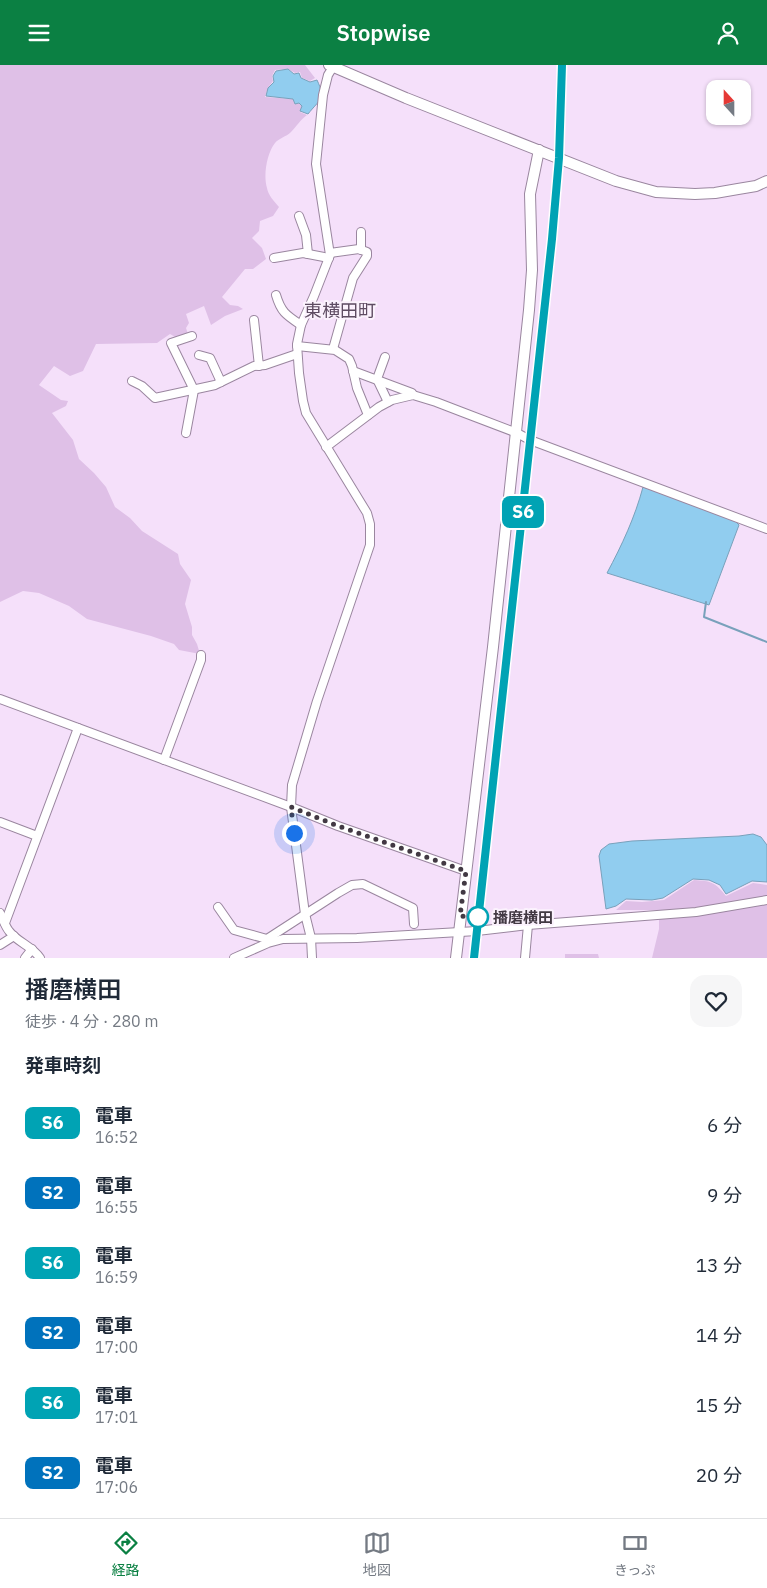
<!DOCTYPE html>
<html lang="ja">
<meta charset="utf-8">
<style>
:root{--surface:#fff;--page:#f6f6f7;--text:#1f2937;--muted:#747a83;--line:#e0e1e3;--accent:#0b8043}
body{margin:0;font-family:"IBM Plex Sans","Noto Sans JP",sans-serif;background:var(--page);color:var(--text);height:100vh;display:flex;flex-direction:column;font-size:19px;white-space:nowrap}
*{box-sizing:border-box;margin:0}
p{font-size:16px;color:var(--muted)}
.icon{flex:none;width:28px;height:28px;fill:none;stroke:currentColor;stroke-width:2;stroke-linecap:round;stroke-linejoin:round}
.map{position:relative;height:893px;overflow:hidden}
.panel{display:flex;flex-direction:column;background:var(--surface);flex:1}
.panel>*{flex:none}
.badge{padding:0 10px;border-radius:8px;font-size:18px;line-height:32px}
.needle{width:32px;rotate:339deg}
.fabs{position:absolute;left:706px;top:15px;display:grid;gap:10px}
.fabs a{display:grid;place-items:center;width:45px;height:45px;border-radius:10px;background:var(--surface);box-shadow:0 1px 4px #0004;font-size:25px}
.you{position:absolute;width:25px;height:25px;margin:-12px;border:4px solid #fff;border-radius:50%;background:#1a73e8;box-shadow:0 0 0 8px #1a73e833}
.map>.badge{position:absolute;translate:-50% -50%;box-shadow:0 0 0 2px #fff}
h2{padding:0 25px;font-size:19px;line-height:45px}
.round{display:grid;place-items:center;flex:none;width:52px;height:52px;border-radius:15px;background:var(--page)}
.summary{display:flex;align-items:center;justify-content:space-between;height:85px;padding:0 25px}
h1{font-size:24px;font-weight:600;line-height:38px}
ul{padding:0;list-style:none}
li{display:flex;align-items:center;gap:15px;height:70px;padding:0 25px}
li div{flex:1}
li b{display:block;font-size:19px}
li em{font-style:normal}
li .badge{min-width:55px;font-weight:700;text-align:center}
header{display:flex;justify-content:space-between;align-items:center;height:65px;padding:0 25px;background:var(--accent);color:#fff;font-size:22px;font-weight:600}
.tabs{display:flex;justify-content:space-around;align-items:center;height:70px;border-top:1px solid var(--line);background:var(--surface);font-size:14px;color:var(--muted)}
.tabs a{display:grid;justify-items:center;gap:2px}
.tabs .active{color:var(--accent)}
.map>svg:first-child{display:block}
.green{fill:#dfc0e7}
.water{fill:#91cdef;stroke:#79a1bb}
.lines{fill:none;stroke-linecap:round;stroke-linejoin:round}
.stream{stroke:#79a1bb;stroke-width:2}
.minor-casing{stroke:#9a869f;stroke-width:10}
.tertiary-casing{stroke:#9a869f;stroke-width:12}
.minor{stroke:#fff;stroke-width:8}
.tertiary{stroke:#fff;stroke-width:10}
.rail{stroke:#6f6372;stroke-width:2;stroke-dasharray:6 6;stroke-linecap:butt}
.line-casing{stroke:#fff;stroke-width:11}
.line{stroke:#00a3b4;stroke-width:8}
.walk{stroke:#423943;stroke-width:5;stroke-dasharray:0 9}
.stop-dot{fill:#fff;stroke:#00a3b4;stroke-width:2.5}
.labels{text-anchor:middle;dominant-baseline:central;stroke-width:4;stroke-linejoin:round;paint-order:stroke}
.stop-label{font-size:15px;font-weight:bold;fill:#423943;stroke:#fbf2fd;text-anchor:start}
.quarter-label{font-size:18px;fill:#5e4c62;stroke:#fbf2fd}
</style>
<header><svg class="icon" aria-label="menu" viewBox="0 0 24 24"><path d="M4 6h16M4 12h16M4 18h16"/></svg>Stopwise<svg class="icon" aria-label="person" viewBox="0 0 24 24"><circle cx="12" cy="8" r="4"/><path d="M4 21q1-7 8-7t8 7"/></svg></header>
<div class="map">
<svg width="767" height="893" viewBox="0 0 767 893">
<rect width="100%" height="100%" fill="#f5e0fa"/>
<g class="green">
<path d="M 0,0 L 305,0 L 315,13 L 310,16 L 302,13 L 300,7 L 295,8 L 288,4 L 275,5 L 272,11 L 273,16 L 268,23 L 265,32 L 293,34 L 295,39 L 299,38 L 302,41 L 300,47 L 307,50 C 300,55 297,61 291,67 C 286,72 279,73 275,78 C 267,88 263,110 267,123 C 268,130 274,136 279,142 L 273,151 L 260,156 L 259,166 L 252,173 L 262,183 L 266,194 L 253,204 L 245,204 L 222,232 L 230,240 L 238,241 L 243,244 L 225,251 L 211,260 L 204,241 L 186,249 L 189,258 L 186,263 L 188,269 L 177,273 L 170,269 L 157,278 L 96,279 L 83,306 L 70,311 L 54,301 L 39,320 L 61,335 L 68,336 L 66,341 L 52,348 L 73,375 L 79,394 L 94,408 L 106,422 L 115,442 L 130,453 L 142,466 L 178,489 L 180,499 L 191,515 L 185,539 L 192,562 L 192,570 L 197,579 L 200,589 L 179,585 L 174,579 L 151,571 L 87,554 L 69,541 L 39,528 L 23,526 L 0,537 Z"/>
<path d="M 694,815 C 711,816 715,817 726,831 L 753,818 L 767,820 L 767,893 L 652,893 L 659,864 L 659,845 L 616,845 L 626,836 L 642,837 L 664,835 Z"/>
<polygon points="565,889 598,889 599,893 565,893"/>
</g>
<g class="water">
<path d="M 288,4 L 294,9 L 299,8 L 301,13 L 310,17 L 317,15 C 326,34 320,34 308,49 L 300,46 L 302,41 L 299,38 L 295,39 L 293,34 L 266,31 L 268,23 L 274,17 L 273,11 L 276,6 Z"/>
<path d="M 643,422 L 683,435 L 732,453 L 739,460 L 709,540 L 607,508 C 622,480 635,452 643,422 Z"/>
<polygon points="753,769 761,772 767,780 767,817 752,816 726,829 720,820 709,815 693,814 663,833 652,835 626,834 616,841 606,844 599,791 601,785 609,779 632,776 739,771"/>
</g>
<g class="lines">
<polyline class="stream" points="706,537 704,552 767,577"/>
<g class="minor-casing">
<g id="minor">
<polyline points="299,151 306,170 308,189"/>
<polyline points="361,167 361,185"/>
<polyline points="330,188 359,184 367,187 367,191 353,213 333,284"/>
<polyline points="274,193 303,188 329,193"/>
<path d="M 276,230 C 281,247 286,250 301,260"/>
<polyline points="254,255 259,301"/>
<polyline points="297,281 335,285 349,294 352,301 357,323 368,350"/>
<polyline points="199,290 210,293 221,317"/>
<polyline points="385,292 377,314 388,337"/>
<polyline points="353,306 412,328 413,330"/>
<polyline points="132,316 142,321 155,333 215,320 254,301 265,300 297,289"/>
<polyline points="186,368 194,325 171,278 192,271"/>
<polyline points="326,382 379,342 392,335 413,330 436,337 462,347 517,368 530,375 767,464"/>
<polyline points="0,634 291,742 338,761 466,806"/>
<polyline points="164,695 201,595 201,590"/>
<polyline points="0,757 37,771"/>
<polyline points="218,842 234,865 267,874 268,877"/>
<path d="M 0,848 C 3,854 5,861 9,866 C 17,877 32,881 40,893"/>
<polyline points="5,858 78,663"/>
<polyline points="267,874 338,828 352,820 363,819 413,843 414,859"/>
<polyline points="0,880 14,871"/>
<polyline points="25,893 32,884"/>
<polyline points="234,893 268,878 283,874 357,873 477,866 528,860 696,847 767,835"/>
<polyline points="312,893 311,873 305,849 291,742 292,720 317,636 370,480 370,459 367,448 306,348 303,336 299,308 297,279 301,260 314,231 330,190 316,99 323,30 328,10 333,2"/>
<polyline points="525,893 528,860"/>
</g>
</g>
<g class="tertiary-casing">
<g id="tertiary">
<polyline points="329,0 406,33 616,116 656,127 695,129 715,128 738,124 756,121 767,116"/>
<polyline points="456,893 493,582 529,245 532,205 530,129 539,85"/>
</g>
</g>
<use href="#minor" class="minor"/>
<use href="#tertiary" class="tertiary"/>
<polyline class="rail" points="474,893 553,174 559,93 562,0"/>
</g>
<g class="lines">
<g class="line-casing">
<polyline id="line" points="474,893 552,174 559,93 562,0"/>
</g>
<use href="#line" class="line"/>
<polyline class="walk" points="294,768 291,742 338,761 466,806 460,851 478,852"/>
</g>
<circle class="stop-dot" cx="478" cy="852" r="10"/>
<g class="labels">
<g class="stop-label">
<text x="493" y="852">播磨横田</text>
</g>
<g class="quarter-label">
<text x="340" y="245">東横田町</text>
</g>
</g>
</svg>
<div class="fabs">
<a><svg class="needle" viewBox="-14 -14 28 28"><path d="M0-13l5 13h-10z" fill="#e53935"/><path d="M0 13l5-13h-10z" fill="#747a83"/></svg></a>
</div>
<div class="you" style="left:294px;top:768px"></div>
<b class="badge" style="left:523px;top:447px;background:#00a3b4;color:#fff">S6</b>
</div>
<section class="panel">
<div class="summary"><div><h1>播磨横田</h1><p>徒歩 · 4 分 · 280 m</p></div><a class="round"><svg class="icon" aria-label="heart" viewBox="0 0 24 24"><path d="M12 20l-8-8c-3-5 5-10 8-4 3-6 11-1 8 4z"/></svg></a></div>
<h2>発車時刻</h2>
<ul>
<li><span class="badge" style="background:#00a3b4;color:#fff">S6</span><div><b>電車</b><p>16:52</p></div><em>6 分</em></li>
<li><span class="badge" style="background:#0072bc;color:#fff">S2</span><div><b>電車</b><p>16:55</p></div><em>9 分</em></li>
<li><span class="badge" style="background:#00a3b4;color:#fff">S6</span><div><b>電車</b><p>16:59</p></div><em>13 分</em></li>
<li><span class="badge" style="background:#0072bc;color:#fff">S2</span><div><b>電車</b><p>17:00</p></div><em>14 分</em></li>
<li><span class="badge" style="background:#00a3b4;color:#fff">S6</span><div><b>電車</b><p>17:01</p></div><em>15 分</em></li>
<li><span class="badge" style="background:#0072bc;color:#fff">S2</span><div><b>電車</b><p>17:06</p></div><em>20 分</em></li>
</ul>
</section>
<nav class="tabs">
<a class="active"><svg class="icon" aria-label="directions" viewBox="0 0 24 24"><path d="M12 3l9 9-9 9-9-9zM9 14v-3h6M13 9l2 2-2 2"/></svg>経路</a>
<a><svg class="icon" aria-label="map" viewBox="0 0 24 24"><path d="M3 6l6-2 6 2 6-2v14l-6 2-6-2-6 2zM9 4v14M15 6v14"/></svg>地図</a>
<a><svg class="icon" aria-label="tickets" viewBox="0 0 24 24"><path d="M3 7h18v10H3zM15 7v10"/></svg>きっぷ</a>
</nav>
